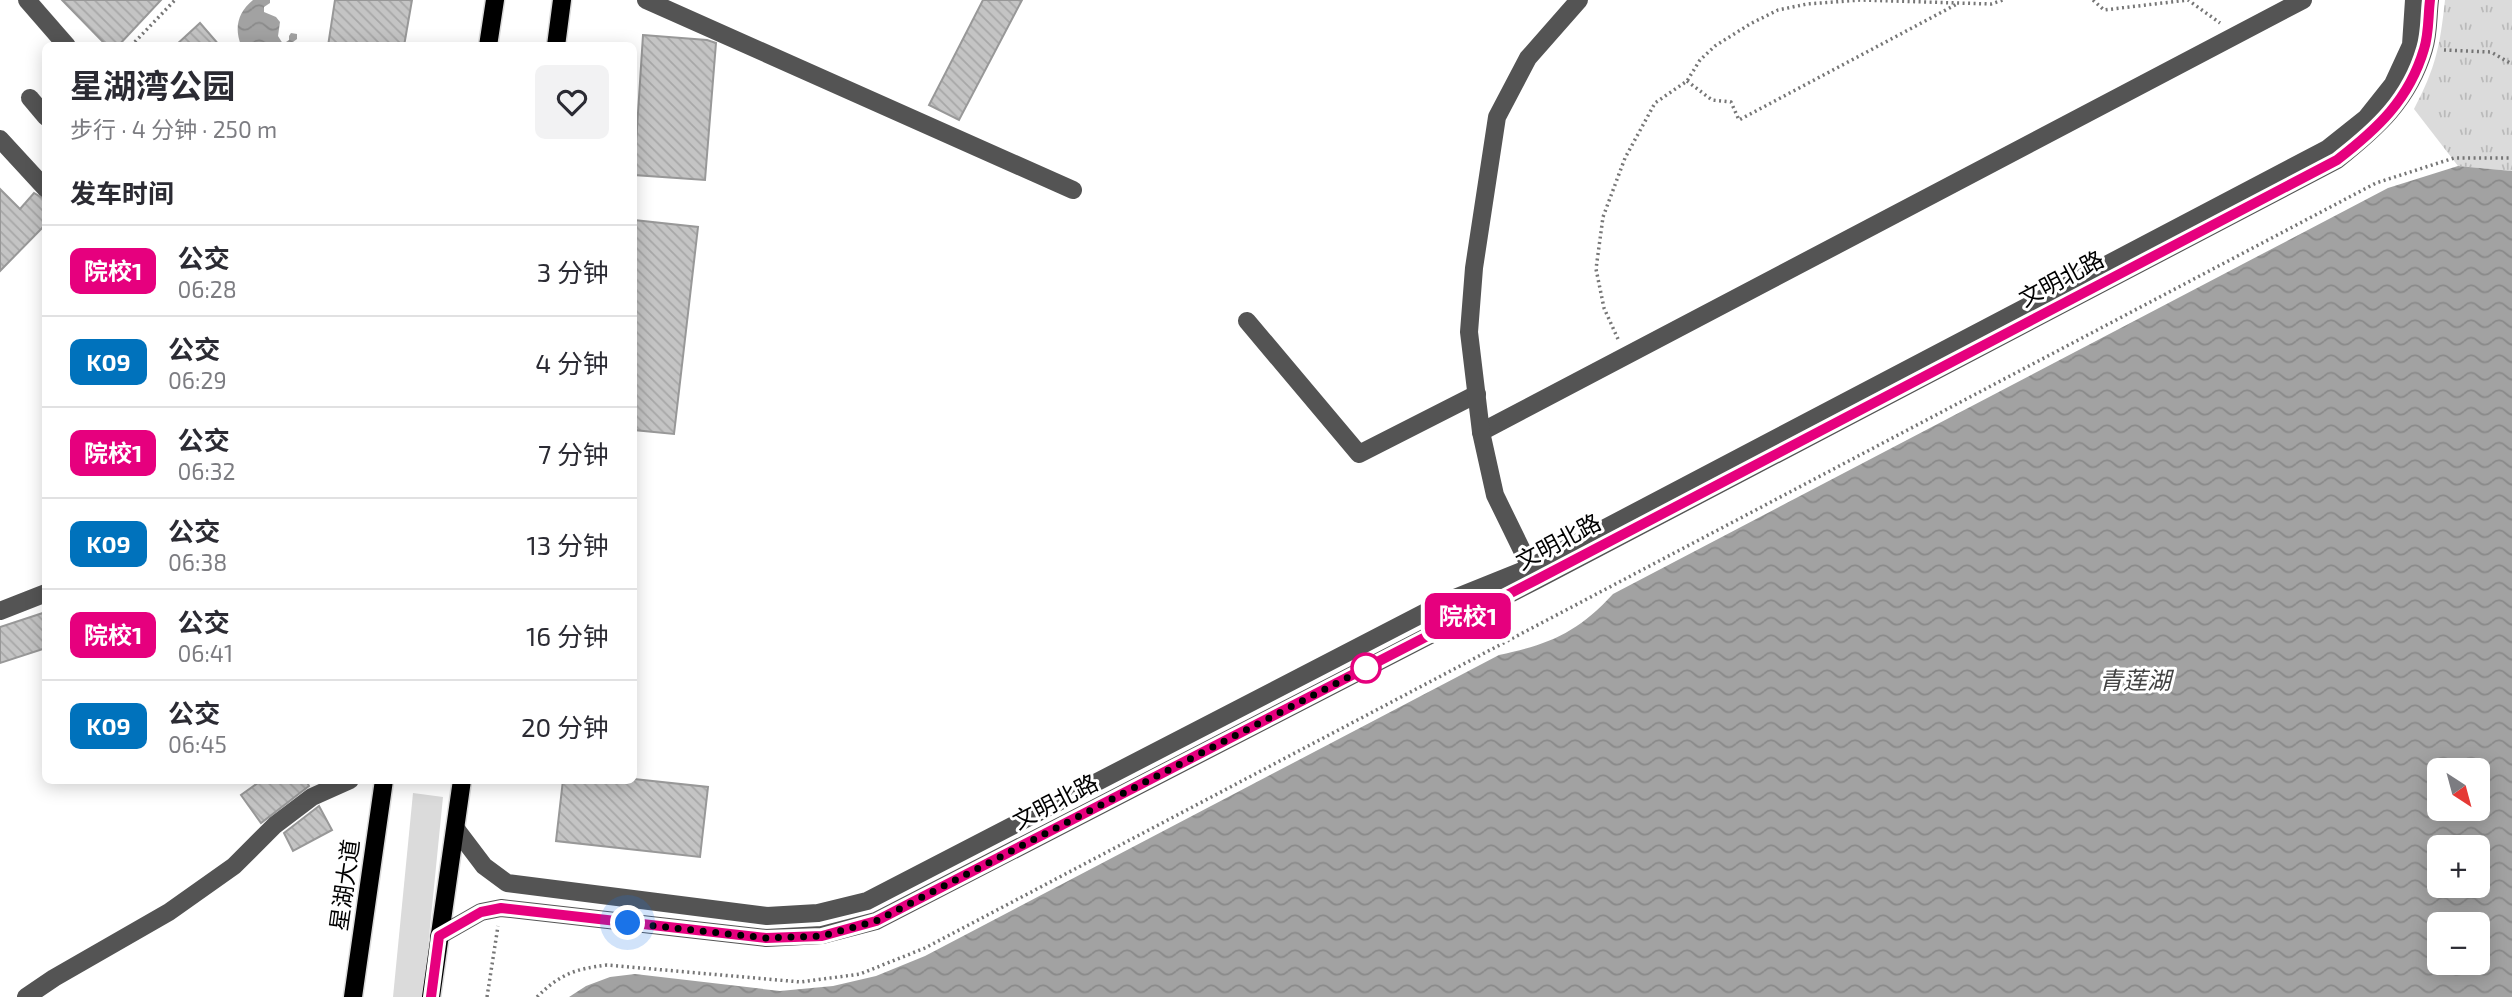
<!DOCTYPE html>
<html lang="zh">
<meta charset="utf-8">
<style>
:root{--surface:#fff;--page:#f2f2f3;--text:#2b2b33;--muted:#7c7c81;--line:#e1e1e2}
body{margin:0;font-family:"Exo 2","Noto Sans SC",sans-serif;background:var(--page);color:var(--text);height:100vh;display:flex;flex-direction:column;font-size:26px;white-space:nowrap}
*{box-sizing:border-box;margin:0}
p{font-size:23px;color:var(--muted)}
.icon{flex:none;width:38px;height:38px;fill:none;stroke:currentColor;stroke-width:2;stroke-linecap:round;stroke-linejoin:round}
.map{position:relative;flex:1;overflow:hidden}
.details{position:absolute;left:42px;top:42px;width:595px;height:742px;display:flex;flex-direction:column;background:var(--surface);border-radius:10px;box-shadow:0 4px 18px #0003}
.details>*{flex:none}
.badge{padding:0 14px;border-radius:10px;font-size:24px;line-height:46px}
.needle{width:46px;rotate:144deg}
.tools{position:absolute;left:2427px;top:758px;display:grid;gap:14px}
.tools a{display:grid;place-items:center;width:63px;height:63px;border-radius:10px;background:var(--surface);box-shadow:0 4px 18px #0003;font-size:35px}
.you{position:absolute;width:35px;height:35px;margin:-18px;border:5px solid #fff;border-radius:50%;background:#1a73e8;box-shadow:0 0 0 10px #1a73e833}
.map>.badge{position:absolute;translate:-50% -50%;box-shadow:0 0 0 4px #fff}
h2{padding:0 28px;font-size:26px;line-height:63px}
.round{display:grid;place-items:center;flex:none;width:74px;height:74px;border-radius:10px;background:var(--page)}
.overview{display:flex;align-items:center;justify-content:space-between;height:119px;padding:0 28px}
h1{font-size:33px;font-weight:700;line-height:52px}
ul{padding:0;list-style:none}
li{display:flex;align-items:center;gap:21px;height:91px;padding:0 28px;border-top:2px solid var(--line)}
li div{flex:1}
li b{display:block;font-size:26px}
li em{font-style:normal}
li .badge{min-width:77px;font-weight:700;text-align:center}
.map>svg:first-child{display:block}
.green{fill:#dbdbdb}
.park{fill:url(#park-tufts)}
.water{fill:url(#water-waves);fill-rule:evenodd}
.building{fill:url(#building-back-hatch);stroke:#989898;stroke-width:2}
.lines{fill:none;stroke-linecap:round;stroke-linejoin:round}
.major-casing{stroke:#dbdbdb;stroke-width:21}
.path{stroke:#767676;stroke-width:3.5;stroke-dasharray:2 3.5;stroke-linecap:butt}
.minor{stroke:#545454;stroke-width:18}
.major{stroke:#000;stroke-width:18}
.line-casing{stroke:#fff;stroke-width:16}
.line{stroke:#e6007e;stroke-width:10}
.walk{stroke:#000;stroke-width:7;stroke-dasharray:0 12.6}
.stop-dot{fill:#fff;stroke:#e6007e;stroke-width:3.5}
.labels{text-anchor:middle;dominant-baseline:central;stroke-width:6;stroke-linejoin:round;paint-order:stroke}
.street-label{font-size:23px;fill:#000;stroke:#fff}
.water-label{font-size:24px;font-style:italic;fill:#434343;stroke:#fff}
</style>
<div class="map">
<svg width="2512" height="997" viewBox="0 0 2512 997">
<defs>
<pattern id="park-tufts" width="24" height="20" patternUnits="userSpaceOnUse" patternTransform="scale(1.75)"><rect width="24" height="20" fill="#dbdbdb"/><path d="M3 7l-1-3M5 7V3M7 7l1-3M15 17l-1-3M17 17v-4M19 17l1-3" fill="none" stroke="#bababa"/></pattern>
<pattern id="water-waves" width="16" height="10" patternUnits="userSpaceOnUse" patternTransform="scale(1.75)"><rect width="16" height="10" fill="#a2a2a2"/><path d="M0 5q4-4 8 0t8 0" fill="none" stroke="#8a8a8a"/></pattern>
<pattern id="building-back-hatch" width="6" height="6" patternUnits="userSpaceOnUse" patternTransform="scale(1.75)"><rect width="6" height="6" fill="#c4c4c4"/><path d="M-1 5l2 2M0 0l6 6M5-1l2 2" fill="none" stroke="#a7a7a7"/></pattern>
</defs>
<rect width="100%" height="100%" fill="#fff"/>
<polygon class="green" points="413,793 443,797 423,997 393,997"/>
<path class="park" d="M 2445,0 L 2512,0 L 2512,171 L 2458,166 L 2414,109 C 2436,67 2440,46 2445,0 Z"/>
<g class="water">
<path d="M 253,0 L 270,0 L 270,3 L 264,7 L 264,12 L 276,17 L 280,22 L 278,36 L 283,44 L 289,40 L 289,36 L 291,33 L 297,34 L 297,39 L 289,45 L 241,45 C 234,28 238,12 253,0 Z"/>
<path d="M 2458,166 L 2512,171 L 2512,997 L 569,997 L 586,986 L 610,977 L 635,974 L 780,991 L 833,986 L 876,976 L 925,956 L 1499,655 C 1550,644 1577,633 1613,594 L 2388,188 ZM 2440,770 L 2478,770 L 2478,808 L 2440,808 ZM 2440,847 L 2478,847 L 2478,886 L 2440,886 ZM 2440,924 L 2478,924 L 2478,962 L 2440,962 Z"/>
</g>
<g class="building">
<polygon points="62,0 161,0 118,46 107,46"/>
<polygon points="335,0 412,0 404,46 328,46"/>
<polygon points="983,0 1022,0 959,120 929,105"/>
<polygon points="200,23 220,46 175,46"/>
<polygon points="643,35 707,40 716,43 705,180 634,175"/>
<polygon points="0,189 20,209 34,193 46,200 46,224 0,271"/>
<polygon points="634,220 698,227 674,434 634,430"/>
<polygon points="46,612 46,648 0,663 0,627"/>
<polygon points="634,779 708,787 700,857 556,841 563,780 634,780"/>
<polygon points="262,780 306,780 309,786 261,823 241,795"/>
<polygon points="319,806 332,830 293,851 284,833"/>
</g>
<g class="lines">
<g class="major-casing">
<g id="major">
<polyline points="488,46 495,0"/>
<polyline points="556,46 562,0"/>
<polyline points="353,997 384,780"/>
<polyline points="431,997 462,780"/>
</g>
</g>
<g class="path">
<polyline points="2093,0 2104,10 2188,0 2220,23"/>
<polyline points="131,46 175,0"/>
<polyline points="2444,50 2491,52 2512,64"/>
<polyline points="1687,81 1712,100 1731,102 1739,120 1957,4"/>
<polyline points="1618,339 1604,308 1596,269 1603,217 1625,158 1655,103 1687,81 1700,60 1715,46 1750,24 1778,10 1807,4 1860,0 1991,4 2003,0"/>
<polyline points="487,997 498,926"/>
<path d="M 537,997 C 560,974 575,969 607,965 L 801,982 L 860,974 L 925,948 L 2376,183 L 2454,158 L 2512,158"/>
</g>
<g class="minor">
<polyline points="27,0 67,46"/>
<polyline points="646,0 1073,190"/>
<polyline points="30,98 46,117"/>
<polyline points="0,139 46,189"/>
<polyline points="1247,321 1359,454 1477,394"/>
<polyline points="1481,432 2303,0"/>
<polyline points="1535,577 1495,495 1481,432 1469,332 1474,268 1497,117 1528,58 1579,0"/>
<polyline points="0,611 46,593"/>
<polyline points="456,829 484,866 507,883 767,916 818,913 867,901 1447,601 1529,568 2327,149 2366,118 2393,84 2411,45 2414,0"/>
<path d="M 439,936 L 481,912 L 501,908 L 766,938 L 822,935 L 876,921 L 1537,580 L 2337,160 C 2377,128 2409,100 2424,49 C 2429,34 2428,16 2430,0"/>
<polyline points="26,997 54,978 169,912 234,866 275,825 312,797 350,780"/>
</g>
<use href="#major" class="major"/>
</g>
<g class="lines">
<g class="line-casing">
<path id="line" d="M 431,997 L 439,936 L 481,912 L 501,908 L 766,938 L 822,936 L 876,921 L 1536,580 L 2337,160 C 2377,129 2409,100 2424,49 C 2429,34 2428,16 2430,0"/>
</g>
<use href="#line" class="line"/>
<polyline class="walk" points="628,923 766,938 822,936 876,921 1366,668"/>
</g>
<circle class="stop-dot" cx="1366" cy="668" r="14"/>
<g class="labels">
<g class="street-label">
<text transform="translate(2061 278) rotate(-28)">文明北路</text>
<text transform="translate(1558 541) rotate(-28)">文明北路</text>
<text transform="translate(1055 801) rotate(-27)">文明北路</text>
<text transform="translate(344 885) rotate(-82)">星湖大道</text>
</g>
<g class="water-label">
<text x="2135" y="679">青莲湖</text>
</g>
</g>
</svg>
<div class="tools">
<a><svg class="needle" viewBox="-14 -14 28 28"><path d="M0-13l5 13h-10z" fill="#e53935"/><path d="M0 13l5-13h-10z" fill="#7c7c81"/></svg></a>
<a>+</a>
<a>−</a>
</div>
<div class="you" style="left:628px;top:923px"></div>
<b class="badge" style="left:1468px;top:616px;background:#e6007e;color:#fff">院校1</b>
<section class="details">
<div class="overview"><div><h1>星湖湾公园</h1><p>步行 · 4 分钟 · 250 m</p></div><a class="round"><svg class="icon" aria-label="heart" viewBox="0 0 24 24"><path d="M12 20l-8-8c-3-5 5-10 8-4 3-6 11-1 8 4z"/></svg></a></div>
<h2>发车时间</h2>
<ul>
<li><span class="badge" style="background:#e6007e;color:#fff">院校1</span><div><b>公交</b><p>06:28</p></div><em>3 分钟</em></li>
<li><span class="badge" style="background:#0072bc;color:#fff">K09</span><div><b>公交</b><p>06:29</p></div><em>4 分钟</em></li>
<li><span class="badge" style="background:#e6007e;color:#fff">院校1</span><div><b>公交</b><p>06:32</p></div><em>7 分钟</em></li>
<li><span class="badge" style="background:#0072bc;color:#fff">K09</span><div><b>公交</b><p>06:38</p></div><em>13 分钟</em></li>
<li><span class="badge" style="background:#e6007e;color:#fff">院校1</span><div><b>公交</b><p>06:41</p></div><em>16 分钟</em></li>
<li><span class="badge" style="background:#0072bc;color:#fff">K09</span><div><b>公交</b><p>06:45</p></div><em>20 分钟</em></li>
</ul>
</section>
</div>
